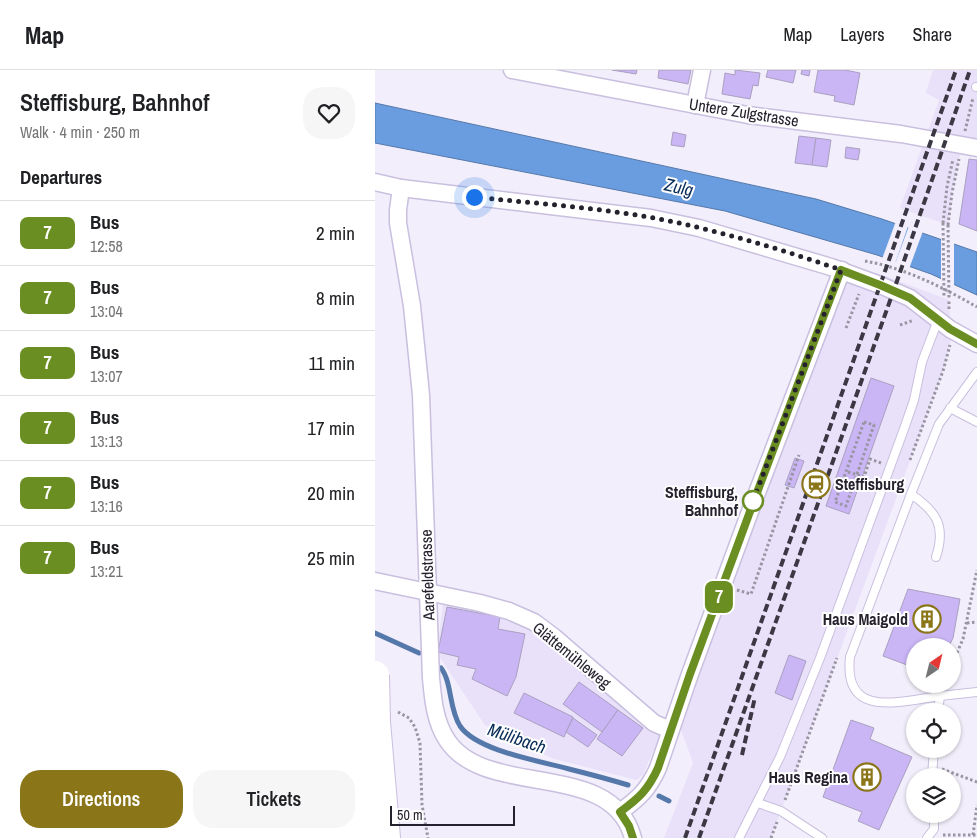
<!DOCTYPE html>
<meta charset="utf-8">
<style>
:root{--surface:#fff;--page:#f6f6f6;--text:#202124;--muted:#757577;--line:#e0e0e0;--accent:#8a7519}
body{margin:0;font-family:"Archivo Narrow",sans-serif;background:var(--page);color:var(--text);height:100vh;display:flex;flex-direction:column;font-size:19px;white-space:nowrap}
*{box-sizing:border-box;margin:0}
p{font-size:16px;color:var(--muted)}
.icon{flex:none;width:28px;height:28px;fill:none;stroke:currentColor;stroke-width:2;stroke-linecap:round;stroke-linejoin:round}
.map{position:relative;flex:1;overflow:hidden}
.side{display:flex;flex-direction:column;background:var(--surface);width:375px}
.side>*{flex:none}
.badge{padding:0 10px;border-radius:8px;font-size:18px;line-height:32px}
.needle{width:32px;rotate:35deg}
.controls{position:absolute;left:531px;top:568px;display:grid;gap:10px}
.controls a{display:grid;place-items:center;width:55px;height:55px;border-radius:50%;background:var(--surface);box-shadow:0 1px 4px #0004;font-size:25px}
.scale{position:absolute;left:15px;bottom:12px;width:125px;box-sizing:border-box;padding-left:5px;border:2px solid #25212d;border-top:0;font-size:14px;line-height:18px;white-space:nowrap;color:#25212d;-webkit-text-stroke:4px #fefefe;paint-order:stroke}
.you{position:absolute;width:25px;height:25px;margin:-12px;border:4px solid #fff;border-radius:50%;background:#1a73e8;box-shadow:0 0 0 8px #1a73e833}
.map>.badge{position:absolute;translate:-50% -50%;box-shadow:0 0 0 2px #fff}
h2{padding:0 20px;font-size:19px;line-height:45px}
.round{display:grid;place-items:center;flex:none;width:52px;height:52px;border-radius:20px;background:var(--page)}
.summary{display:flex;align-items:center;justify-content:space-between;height:85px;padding:0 20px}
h1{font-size:24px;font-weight:600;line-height:38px}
.cta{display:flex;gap:10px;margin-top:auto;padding:10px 20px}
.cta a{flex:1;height:58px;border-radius:20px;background:var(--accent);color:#fff;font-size:20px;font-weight:600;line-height:58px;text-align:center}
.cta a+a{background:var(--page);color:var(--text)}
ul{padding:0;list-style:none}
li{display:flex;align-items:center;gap:15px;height:65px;padding:0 20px;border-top:1px solid var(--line)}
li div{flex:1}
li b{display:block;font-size:19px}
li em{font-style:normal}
li .badge{min-width:55px;font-weight:700;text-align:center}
header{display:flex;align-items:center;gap:30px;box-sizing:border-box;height:70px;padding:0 25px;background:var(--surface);border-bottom:1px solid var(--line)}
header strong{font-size:24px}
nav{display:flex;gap:28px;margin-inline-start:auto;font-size:18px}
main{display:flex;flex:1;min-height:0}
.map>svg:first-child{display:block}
.built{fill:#e8e1f9}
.water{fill:#699de0;stroke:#5578aa}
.pier{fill:#f2eefb}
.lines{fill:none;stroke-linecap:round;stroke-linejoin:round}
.stream{stroke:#5578aa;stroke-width:5}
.building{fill:#cab5f5;stroke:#aaa0c0}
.lane-casing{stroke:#c9bfdf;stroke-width:10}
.street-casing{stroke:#c9bfdf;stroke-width:19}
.highway-casing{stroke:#c9bfdf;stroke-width:30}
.path{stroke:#9995a2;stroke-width:3;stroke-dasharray:2.5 2.5;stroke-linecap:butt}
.lane{stroke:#fff;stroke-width:8}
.street{stroke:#fff;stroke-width:16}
.highway{stroke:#fff;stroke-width:28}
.rail{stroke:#3b3743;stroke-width:4;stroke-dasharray:8 4;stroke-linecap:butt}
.highway-bridge-casing{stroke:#c9bfdf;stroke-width:30;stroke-linecap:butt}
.path-bridge{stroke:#9995a2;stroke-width:3;stroke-dasharray:2.5 2.5;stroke-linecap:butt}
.highway-bridge{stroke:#fff;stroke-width:28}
.line-casing{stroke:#fff;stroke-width:11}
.line{stroke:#6b8e23;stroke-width:8}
.walk{stroke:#25212d;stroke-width:5;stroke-dasharray:0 9}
.stop-dot{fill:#fff;stroke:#6b8e23;stroke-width:2.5}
.labels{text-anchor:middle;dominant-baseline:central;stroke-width:4;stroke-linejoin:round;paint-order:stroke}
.street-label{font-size:16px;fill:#25212d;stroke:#fefefe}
.poi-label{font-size:16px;font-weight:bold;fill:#25212d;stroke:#fefefe;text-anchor:end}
.stop-label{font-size:16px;font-weight:bold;fill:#25212d;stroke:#fefefe;text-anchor:end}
.water-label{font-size:18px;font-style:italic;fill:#082c57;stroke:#fefefe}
</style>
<header>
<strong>Map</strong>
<nav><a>Map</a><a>Layers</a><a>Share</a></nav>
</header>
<main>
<section class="side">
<div class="summary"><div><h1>Steffisburg, Bahnhof</h1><p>Walk · 4 min · 250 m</p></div><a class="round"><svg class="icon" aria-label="heart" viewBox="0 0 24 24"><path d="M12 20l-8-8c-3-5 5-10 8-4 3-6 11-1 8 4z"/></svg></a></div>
<h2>Departures</h2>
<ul>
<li><span class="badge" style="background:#6b8e23;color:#fff">7</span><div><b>Bus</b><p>12:58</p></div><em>2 min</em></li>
<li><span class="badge" style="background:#6b8e23;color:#fff">7</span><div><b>Bus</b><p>13:04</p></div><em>8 min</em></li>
<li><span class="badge" style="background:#6b8e23;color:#fff">7</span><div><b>Bus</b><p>13:07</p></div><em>11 min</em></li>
<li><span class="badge" style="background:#6b8e23;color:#fff">7</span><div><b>Bus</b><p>13:13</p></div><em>17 min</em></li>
<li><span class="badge" style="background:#6b8e23;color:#fff">7</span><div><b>Bus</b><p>13:16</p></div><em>20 min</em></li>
<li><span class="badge" style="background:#6b8e23;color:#fff">7</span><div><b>Bus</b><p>13:21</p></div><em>25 min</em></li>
</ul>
<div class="cta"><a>Directions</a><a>Tickets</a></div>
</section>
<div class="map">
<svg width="602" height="768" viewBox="0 0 602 768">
<rect width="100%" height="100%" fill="#f2eefb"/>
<g class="built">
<polygon points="558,0 602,0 602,78 587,75 577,123 573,155 525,138 564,30 551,23"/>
<polygon points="502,203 574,230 576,269 568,301 396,768 289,768 318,693 301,646 455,211"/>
<polygon points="68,534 126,543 160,560 288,668 278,681 268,705 261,710 176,688 110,655 62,583"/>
</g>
<polygon class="water" points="0,33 441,129 507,149 602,182 602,225 556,204 502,185 350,141 0,73"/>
<g class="pier">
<polygon points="521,151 533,156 520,194 507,189"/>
<polygon points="534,156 548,161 534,199 520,194"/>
<polygon points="566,167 579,171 579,217 566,211"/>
</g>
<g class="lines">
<g class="stream">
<polyline points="0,563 44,583"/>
<path d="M 66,598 C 77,612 74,639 85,656 C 102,681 165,691 194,699 C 214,704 233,709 253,715"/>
<polyline points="284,726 294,731"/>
</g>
</g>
<g class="building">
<polygon points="237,0 262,0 261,4"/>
<polygon points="284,0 316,0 313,14 283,8"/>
<polygon points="360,0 385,3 383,16 378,15 375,29 347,24 350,3 360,5"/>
<polygon points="393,0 421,0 418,13 391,7"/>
<polygon points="427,0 435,0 434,6 426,4"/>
<polygon points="443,0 470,0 485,3 479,35 459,31 460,26 439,22"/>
<polygon points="298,62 311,65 309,77 296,75"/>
<polygon points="424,66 441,68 437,95 420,93"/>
<polygon points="441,68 456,70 452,97 437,95"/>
<polygon points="471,77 485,79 483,90 470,88"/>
<polygon points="594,89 602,90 602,161 584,154"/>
<polygon points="496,308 519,316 474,444 451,436"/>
<polygon points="420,388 429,391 419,418 410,415"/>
<polygon points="533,519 585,529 578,568 574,576 540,576 540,598 508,586"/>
<polygon points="72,537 125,547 123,559 150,564 141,607 132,626 97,609 101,599 82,595 84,587 63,582"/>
<polygon points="414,585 431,591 417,630 400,623"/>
<polygon points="204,612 243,640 227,662 188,634"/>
<polygon points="149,623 198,647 189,667 139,643"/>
<polygon points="243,640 268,658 247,686 222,669"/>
<polygon points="198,648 222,665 213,677 191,662"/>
<polygon points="476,650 499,658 495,669 537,687 504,760 483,751 487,742 448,727"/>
</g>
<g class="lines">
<g class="lane-casing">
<g id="lane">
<polyline points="601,17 602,17"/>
<polyline points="575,338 602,352"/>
<path d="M 536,424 C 562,442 571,456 561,487"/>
<polyline points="565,626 602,622"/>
<path d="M 563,641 L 565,626 C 526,631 468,650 475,587 L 536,424 L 564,354 L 602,302"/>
<polyline points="557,706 559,679"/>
<polyline points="383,733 406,741 447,768"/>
<polyline points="364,768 405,687 445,588 529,359 539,330 547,292 563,250"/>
<polyline points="552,768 559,759 559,744"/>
</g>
</g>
<g class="street-casing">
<g id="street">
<polyline points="137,0 373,45 526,64 602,78"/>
<polyline points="320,35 327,0"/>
<polyline points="0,112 26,118 276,148 324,158 456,197 505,215 535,228 575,259 602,274"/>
<path d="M 26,118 L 23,140 L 23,153 L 37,236 L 46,325 L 56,608 C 58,630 60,652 72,670 C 111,730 237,688 258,768"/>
<polyline points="0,511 105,533 134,541 159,552 179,567 279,653 295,660"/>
<path d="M 245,742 C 264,728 273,720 283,698 L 315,604 L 380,428 L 467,200"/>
</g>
</g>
<g class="highway-casing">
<polyline id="highway" points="1,652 11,768"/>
</g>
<g class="path">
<polyline points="590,61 598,28"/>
<polyline points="568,153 572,117 578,89"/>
<polyline points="573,155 577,123 584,89"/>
<path d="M 490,191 C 530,198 567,217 602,237"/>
<polyline points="574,239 574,230"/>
<polyline points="525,255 539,250"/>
<polyline points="471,258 484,224"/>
<polygon points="489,352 499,355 471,436 460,432"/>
<polyline points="535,390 568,301 575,275"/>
<polyline points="473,402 489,407 495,389 506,393"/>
<polyline points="362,520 376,524 424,385"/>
<polyline points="592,553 602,552"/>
<polyline points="578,592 588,569 602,500"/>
<polyline points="23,642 34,648 40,657 45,673 47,735 53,768"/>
<polyline points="567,699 602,712"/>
<polyline points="410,730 462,588"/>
<polyline points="568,765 602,765"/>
<polyline points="598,765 602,735"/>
<polyline points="396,768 402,752"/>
</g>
<use href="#lane" class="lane"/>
<use href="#street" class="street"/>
<use href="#highway" class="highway"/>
<g class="rail">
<polyline points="367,685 380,627"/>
<polyline points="310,768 581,0"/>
<polyline points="324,768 522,211 595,0"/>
</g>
<g class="highway-bridge-casing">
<polyline id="highway-bridge" points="0,605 1,652"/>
</g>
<g class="path-bridge">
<polyline points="568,153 569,228"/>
<polyline points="573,155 574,230"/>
</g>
<use href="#highway-bridge" class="highway-bridge"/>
</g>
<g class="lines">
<g class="line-casing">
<path id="line" d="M 258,768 L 254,756 L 245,742 C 264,728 273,720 283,698 L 315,604 L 380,428 L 466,200 L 505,215 L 535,228 L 575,259 L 602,274"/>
</g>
<use href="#line" class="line"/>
<path class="walk" d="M 99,127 C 165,134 233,138 299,152 C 355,164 412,181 466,200 L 378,431"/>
</g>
<defs>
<g id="station-ring" transform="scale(1.4375)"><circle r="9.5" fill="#fefefe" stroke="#8a7519" stroke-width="1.5"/><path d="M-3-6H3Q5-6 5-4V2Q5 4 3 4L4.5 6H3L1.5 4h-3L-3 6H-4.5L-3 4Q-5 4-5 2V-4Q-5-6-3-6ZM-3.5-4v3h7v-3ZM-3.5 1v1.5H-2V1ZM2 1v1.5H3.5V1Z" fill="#8a7519"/></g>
<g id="building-ring" transform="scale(1.4375)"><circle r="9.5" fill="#fefefe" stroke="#8a7519" stroke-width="1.5"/><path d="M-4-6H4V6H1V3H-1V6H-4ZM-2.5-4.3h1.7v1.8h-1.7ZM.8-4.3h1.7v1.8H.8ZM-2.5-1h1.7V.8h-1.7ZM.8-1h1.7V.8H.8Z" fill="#8a7519"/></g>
</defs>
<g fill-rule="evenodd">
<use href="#station-ring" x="441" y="414"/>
<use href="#building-ring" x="552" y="549"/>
<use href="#building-ring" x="492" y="707"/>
</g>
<circle class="stop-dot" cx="378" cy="431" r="10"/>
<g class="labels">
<g class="street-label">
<text transform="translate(369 42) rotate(9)">Untere Zulgstrasse</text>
<text transform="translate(52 505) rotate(-92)">Aarefeldstrasse</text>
<text transform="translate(197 585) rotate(39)">Glättemühleweg</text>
</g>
<g class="poi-label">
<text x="460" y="414" text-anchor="start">Steffisburg</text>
<text x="533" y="549">Haus Maigold</text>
<text x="473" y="707">Haus Regina</text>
</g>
<g class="stop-label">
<text x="363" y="422">Steffisburg,<tspan x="363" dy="18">Bahnhof</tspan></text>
</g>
<g class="water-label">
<text transform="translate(304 117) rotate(13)">Zulg</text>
<text transform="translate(142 668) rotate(19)">Mülibach</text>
</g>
</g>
</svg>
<div class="controls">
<a><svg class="needle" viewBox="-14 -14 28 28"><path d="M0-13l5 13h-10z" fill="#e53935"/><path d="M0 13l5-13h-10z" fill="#757577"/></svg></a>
<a><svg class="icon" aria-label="locate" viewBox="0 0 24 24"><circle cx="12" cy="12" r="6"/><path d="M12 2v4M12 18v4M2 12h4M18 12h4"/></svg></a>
<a><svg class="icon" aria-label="layers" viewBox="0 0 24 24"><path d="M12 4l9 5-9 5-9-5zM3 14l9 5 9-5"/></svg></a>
</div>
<div class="scale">50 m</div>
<div class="you" style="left:99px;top:127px"></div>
<b class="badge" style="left:344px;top:527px;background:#6b8e23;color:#fff">7</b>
</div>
</main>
